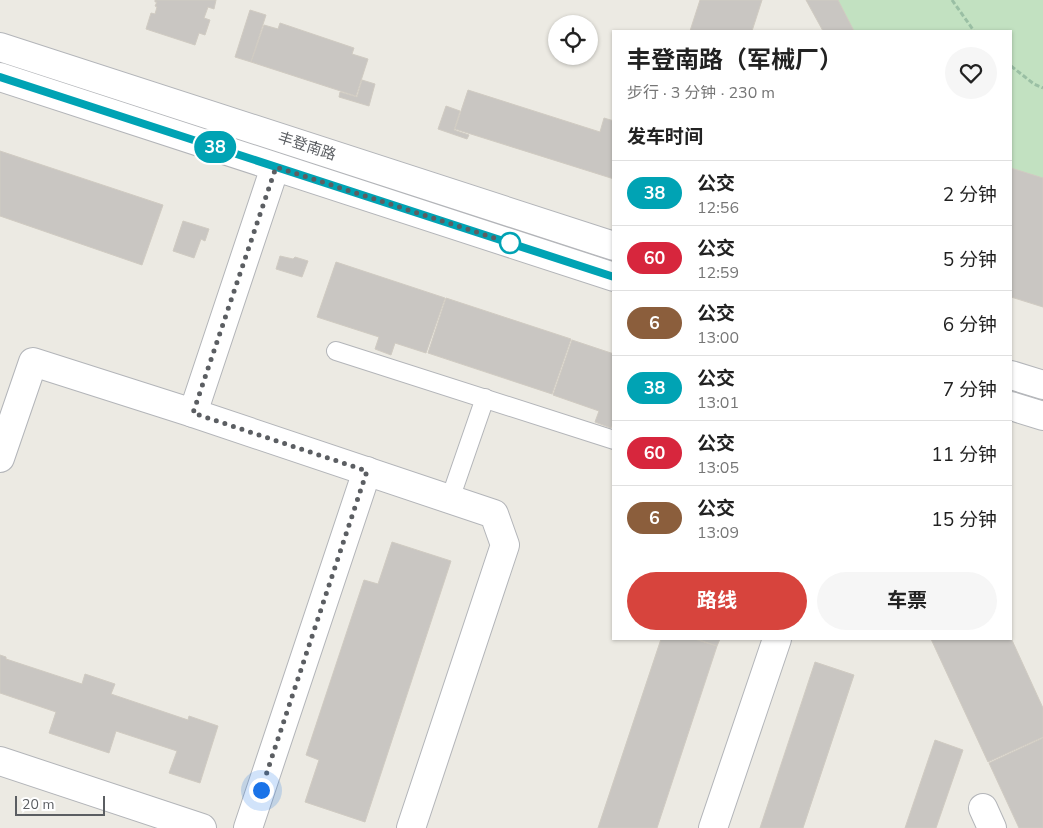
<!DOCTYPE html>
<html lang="zh">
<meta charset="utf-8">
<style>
:root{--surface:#fff;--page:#f6f6f6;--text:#222;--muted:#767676;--line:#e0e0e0;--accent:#d7443d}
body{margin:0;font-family:"Nunito Sans","Noto Sans SC",sans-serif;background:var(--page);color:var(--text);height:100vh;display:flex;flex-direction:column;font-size:19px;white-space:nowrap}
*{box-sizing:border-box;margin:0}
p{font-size:16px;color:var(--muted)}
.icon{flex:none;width:28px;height:28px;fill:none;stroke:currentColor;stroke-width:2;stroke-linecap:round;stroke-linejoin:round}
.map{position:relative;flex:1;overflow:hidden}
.panel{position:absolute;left:612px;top:30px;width:400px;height:610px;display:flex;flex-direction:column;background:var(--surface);border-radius:0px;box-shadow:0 1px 4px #0004}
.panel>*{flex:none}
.badge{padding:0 10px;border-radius:16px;font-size:18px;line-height:32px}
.buttons{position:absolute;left:548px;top:15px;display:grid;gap:10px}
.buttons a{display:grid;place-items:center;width:50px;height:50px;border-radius:50%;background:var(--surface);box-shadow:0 1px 4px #0004;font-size:25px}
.scale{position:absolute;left:15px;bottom:12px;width:90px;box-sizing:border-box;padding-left:5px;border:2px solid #5b5e62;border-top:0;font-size:14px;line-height:18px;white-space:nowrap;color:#5b5e62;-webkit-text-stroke:4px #fff;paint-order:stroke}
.you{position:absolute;width:25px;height:25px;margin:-12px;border:4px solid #fff;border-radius:50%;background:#1a73e8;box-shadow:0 0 0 8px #1a73e833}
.map>.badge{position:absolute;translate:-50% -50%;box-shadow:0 0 0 2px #fff}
h2{padding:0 15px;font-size:19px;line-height:45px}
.round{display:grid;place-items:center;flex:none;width:52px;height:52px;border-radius:26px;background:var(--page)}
.head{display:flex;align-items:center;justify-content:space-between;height:85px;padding:0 15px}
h1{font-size:24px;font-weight:700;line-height:38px}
.cta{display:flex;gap:10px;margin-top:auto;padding:10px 15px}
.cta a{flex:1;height:58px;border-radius:30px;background:var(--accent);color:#fff;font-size:20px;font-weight:700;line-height:58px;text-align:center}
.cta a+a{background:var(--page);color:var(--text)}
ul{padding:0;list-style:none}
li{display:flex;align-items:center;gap:15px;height:65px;padding:0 15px;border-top:1px solid var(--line)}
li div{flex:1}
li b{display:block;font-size:19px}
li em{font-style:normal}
li .badge{min-width:55px;font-weight:700;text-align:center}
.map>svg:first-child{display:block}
.green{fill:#c2e1c1}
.building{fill:#c9c6c2;stroke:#d0cbc2}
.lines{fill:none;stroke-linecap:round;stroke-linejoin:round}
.service-casing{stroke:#b3b5b9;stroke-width:20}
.minor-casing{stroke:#b3b5b9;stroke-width:30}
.tertiary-casing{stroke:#b3b5b9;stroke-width:30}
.path{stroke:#9abfa4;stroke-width:3;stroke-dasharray:5 2.5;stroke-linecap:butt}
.service{stroke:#fff;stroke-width:18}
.minor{stroke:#fff;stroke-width:28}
.tertiary{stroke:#fff;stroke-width:28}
.line-casing{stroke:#fff;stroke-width:11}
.line{stroke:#00a3b4;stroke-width:8}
.walk{stroke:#5b5e62;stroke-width:5;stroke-dasharray:0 9}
.stop-dot{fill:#fff;stroke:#00a3b4;stroke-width:2.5}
.labels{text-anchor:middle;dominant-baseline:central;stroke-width:5;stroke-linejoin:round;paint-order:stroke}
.street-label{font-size:15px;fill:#5b5e62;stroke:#fff}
</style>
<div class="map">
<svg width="1043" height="828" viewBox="0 0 1043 828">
<rect width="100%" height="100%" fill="#eceae3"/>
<polygon class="green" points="830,0 1043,0 1043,247 1011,231 1011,31 843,31"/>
<g class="building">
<polygon points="155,0 216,0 214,9 208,7 204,18 210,20 205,35 199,33 195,45 146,29 151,13 155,14 157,7 155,6 157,2 155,2"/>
<polygon points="700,0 762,0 752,31 690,31"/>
<polygon points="806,0 838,0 854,31 823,31"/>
<polygon points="250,10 266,15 251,62 235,57"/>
<polygon points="280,23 354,48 352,54 368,59 356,96 251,62 264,25 278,29"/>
<polygon points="362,80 375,84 369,106 339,97 340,92 357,97"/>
<polygon points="468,90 600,132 604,118 614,121 614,179 455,129"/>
<polygon points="446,106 460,111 454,130 469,135 467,139 438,129"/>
<polygon points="0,151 163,205 142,265 0,216"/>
<polygon points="1011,168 1043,178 1043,307 1011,297"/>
<polygon points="183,221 209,229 205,241 201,239 194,258 173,251"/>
<polygon points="280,256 293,259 295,257 308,261 302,277 276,269"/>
<polygon points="336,262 445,298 426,353 395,343 391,355 375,349 379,337 317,317"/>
<polygon points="446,298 571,339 552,394 428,353"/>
<polygon points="572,340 614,354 614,421 611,428 595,422 599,411 553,395"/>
<polygon points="392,542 451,561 365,822 305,802 319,760 306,755 364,580 378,584"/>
<polygon points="1011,638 1043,708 1043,737 988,762 931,639"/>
<polygon points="661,639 694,639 717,646 657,828 598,828"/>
<polygon points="697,639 720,639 717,646"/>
<polygon points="0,655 6,657 6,659 82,684 85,674 115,684 111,694 188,720 189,716 218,726 200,783 169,773 177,751 116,731 109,753 49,733 56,712 0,693"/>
<polygon points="815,662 854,675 803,828 760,828"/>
<polygon points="1043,738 1043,828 1019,828 989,763"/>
<polygon points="935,740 963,750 936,828 905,828"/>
</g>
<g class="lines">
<g class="service-casing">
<g id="service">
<polyline points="336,351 614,440"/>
<polyline points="450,499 485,398"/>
</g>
</g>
<g class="minor-casing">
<g id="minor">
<polyline points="193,413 494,514 505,545 411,828"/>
<polyline points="0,458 33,362 193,413 275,167"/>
<polyline points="0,761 202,828"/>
<polyline points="983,808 992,828"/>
<polyline points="248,828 367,471"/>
<polyline points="713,828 777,639"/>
</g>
</g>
<g class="tertiary-casing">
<g id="tertiary">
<polyline points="0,47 614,246"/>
<polyline points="0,77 614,277"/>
<polyline points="1011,375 1043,385"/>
<polyline points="1011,406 1043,416"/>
</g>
</g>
<g class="path">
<polyline points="952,0 974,31"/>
<polyline points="1011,66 1034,84 1043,88"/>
</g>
<use href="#service" class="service"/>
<use href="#minor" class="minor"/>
<use href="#tertiary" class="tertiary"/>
</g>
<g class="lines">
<g class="line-casing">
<polyline id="line" points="0,77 614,277"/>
</g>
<use href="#line" class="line"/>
<polyline class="walk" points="261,790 367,471 193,413 276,167 510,243"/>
</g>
<circle class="stop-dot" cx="510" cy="243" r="10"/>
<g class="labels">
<g class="street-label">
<text transform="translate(307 146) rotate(18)">丰登南路</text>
</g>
</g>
</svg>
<div class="buttons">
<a><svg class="icon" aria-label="locate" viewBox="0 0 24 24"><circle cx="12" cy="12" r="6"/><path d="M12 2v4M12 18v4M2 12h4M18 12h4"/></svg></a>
</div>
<div class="scale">20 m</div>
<div class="you" style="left:261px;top:790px"></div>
<b class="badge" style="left:215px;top:147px;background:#00a3b4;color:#fff">38</b>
<section class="panel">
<div class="head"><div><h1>丰登南路（军械厂）</h1><p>步行 · 3 分钟 · 230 m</p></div><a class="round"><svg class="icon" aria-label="heart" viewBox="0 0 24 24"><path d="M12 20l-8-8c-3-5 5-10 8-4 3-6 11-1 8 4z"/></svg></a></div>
<h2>发车时间</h2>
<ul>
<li><span class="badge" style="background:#00a3b4;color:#fff">38</span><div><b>公交</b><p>12:56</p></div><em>2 分钟</em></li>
<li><span class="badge" style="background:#d7263d;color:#fff">60</span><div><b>公交</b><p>12:59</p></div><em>5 分钟</em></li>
<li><span class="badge" style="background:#8b5e3c;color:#fff">6</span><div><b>公交</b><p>13:00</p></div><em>6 分钟</em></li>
<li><span class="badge" style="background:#00a3b4;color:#fff">38</span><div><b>公交</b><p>13:01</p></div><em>7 分钟</em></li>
<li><span class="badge" style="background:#d7263d;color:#fff">60</span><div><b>公交</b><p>13:05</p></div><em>11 分钟</em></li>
<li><span class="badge" style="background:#8b5e3c;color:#fff">6</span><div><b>公交</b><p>13:09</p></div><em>15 分钟</em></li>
</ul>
<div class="cta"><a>路线</a><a>车票</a></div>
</section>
</div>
